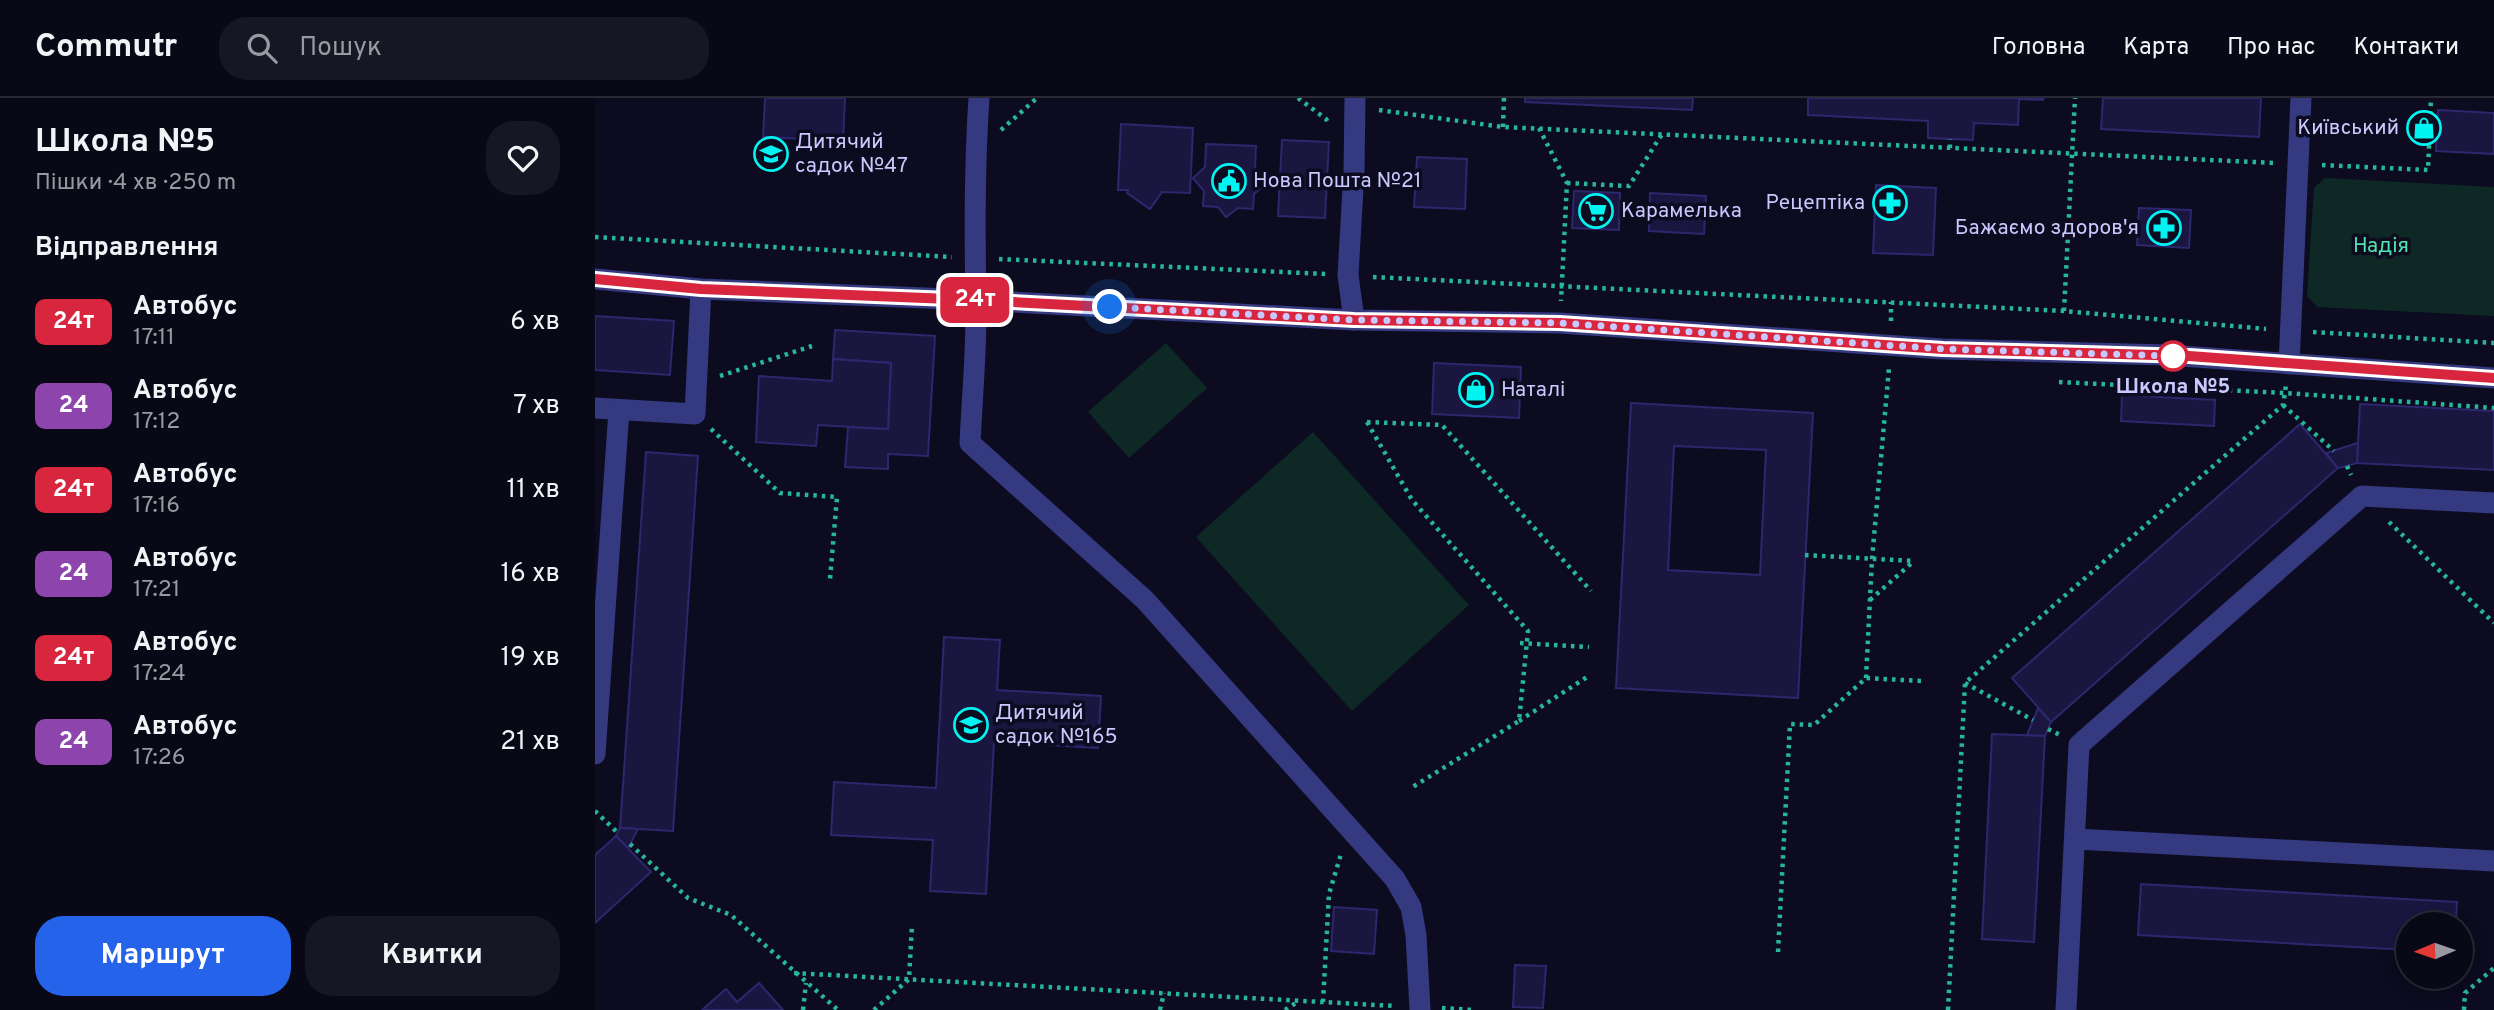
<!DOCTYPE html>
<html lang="uk">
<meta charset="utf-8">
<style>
:root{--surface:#090817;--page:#171624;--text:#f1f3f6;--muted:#999aa1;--line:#292936;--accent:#2563eb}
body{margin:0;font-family:Overpass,sans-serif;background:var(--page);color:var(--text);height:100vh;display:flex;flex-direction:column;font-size:26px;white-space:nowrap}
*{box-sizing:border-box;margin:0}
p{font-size:23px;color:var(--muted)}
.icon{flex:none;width:38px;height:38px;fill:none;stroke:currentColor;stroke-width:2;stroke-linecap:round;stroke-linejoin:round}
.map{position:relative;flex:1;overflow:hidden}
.panel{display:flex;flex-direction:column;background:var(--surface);width:595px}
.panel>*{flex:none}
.badge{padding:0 14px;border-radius:10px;font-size:24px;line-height:46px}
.needle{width:46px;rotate:268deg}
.tools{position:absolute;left:1801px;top:814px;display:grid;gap:14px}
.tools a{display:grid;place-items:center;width:77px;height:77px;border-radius:50%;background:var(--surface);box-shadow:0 4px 18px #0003,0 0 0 2px var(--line);font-size:35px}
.you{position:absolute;width:35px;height:35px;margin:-18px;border:5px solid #fff;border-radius:50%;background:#1a73e8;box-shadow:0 0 0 10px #1a73e833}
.map>.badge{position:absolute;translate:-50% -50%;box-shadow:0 0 0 4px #fff}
h2{padding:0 35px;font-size:26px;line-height:63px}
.round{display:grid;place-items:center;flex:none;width:74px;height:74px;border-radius:28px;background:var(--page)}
.headline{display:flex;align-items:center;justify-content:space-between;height:119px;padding:0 35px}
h1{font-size:33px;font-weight:700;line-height:52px}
.button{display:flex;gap:14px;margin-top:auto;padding:14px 35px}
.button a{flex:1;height:80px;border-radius:28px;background:var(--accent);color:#fff;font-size:28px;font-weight:700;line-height:80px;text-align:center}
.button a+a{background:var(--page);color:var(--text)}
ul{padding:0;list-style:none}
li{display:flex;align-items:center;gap:21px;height:84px;padding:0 35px}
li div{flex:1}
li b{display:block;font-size:26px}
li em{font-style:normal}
li .badge{min-width:77px;font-weight:700;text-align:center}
header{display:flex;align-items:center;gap:42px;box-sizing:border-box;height:98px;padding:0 35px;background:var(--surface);border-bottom:2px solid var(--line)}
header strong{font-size:33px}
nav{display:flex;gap:38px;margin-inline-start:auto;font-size:24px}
.search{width:490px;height:63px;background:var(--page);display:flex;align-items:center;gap:18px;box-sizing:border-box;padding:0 24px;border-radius:28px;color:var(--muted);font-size:26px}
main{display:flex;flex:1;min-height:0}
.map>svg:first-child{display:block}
.green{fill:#0e2925}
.building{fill:#1a1640;stroke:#2d276e;stroke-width:2;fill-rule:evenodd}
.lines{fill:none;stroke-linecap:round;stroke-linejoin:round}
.path{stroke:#27b59d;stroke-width:4.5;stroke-dasharray:3.5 5;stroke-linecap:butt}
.minor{stroke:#343980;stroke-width:21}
.line-casing{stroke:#fff;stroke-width:16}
.line{stroke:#d7263d;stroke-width:10}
.walk{stroke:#c9c9ff;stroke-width:7;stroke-dasharray:0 12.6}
.stop-dot{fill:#fff;stroke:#d7263d;stroke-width:3.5}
.labels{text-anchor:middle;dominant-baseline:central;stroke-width:7;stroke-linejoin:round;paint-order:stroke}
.poi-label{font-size:21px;fill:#c9c9ff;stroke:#0c0b1f;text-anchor:start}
.park-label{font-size:21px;fill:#50e4af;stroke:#0c0b1f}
.stop-label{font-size:21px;font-weight:bold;fill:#c9c9ff;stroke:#0c0b1f}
</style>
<header>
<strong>Commutr</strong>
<div class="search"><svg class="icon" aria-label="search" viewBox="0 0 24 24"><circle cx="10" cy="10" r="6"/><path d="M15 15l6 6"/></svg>Пошук</div>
<nav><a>Головна</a><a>Карта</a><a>Про нас</a><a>Контакти</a></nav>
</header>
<main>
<section class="panel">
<div class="headline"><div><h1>Школа №5</h1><p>Пішки · 4 хв · 250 m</p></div><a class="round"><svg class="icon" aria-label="heart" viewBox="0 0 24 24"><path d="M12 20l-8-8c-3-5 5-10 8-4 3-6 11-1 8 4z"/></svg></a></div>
<h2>Відправлення</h2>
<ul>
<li><span class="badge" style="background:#d7263d;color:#fff">24т</span><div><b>Автобус</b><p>17:11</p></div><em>6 хв</em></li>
<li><span class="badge" style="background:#8e44ad;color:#fff">24</span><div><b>Автобус</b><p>17:12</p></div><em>7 хв</em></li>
<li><span class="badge" style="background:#d7263d;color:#fff">24т</span><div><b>Автобус</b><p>17:16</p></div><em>11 хв</em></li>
<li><span class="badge" style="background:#8e44ad;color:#fff">24</span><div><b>Автобус</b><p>17:21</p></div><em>16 хв</em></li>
<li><span class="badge" style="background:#d7263d;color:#fff">24т</span><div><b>Автобус</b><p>17:24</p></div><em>19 хв</em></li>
<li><span class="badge" style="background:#8e44ad;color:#fff">24</span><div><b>Автобус</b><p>17:26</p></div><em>21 хв</em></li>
</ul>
<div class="button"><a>Маршрут</a><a>Квитки</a></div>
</section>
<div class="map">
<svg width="1899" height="912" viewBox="0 0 1899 912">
<rect width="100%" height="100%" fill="#0c0b1f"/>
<g class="green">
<polygon points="1730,80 1899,89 1899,218 1722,209 1712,198 1719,90"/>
<polygon points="571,245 612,290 534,360 493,314"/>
<polygon points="718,334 874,507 757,613 601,439"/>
</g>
<g class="building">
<polygon points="170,0 250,0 248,43 168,39"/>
<polygon points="930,0 1098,0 1097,12 930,4"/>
<polygon points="1213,0 1449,0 1448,2 1424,1 1423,27 1379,25 1378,42 1333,40 1333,23 1213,17"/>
<polygon points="1508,0 1666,0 1664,39 1506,31"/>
<polygon points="1843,12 1899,15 1899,56 1841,53"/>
<polygon points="526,26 598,30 595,95 567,94 555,111 532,95 533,92 523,92"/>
<polygon points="687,42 734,44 730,120 683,118"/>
<polygon points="611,46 661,48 660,72 671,86 659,96 658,111 643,110 631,119 623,109 608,108 609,93 598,80 610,69"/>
<polygon points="822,59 872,61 870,111 819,109"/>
<polygon points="1281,87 1341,90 1338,157 1278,155"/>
<polygon points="979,93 1025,95 1024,132 977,130"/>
<polygon points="1055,95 1111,98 1109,136 1054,133"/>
<polygon points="1544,110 1596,112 1594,150 1542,147"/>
<polygon points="0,218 79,223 75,277 0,272"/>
<polygon points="240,232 340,238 333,358 293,356 293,371 250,369 253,329 293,331 296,265 238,261"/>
<polygon points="238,261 296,265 293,331 223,327 221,348 161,344 164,278 237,283"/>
<polygon points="839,265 926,269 924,320 837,316"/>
<polygon points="1527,297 1620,302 1619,328 1526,323"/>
<path d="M 1036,305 L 1218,315 L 1203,600 L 1021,590 ZM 1079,348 L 1171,352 L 1165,477 L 1073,472 Z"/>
<polygon points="1765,306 1899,313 1899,372 1762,365"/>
<polygon points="1705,326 1743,370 1456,624 1417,580"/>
<polygon points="1763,345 1762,365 1743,370 1731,355"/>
<polygon points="51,354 103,358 78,733 25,730"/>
<polygon points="349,539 405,542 402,592 506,598 503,650 399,644 391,796 335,793 338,742 236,737 239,684 341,690"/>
<polygon points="1443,610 1456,624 1450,638 1432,637"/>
<polygon points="1397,636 1450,638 1439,844 1387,841"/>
<polygon points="25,730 43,731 33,750 21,738"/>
<polygon points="21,738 56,774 0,825 0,757"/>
<polygon points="1546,786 1862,804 1861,826 1813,826 1813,852 1543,837"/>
<polygon points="739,809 782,812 779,856 736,853"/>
<polygon points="920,867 951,868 948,910 918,909"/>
<polygon points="164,885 188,912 107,912 131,891 142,904"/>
</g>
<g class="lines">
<g class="path">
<polyline points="703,0 731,21 734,26"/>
<polyline points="784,12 908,29 1680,65"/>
<polyline points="908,29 909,0"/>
<polyline points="944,30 972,85 966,203"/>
<polyline points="406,32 442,0"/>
<polyline points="1355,50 1355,41"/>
<polyline points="1727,67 1833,72 1836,0"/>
<polyline points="972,85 1034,88 1067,36"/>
<polyline points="0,139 357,159"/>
<polyline points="404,161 731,176"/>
<polyline points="778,179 1469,213 1671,231"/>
<polyline points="1469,213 1480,0"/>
<polyline points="1296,223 1296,204"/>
<polyline points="1718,234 1899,245"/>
<polyline points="125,278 217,248"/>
<polyline points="1464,284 1690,295 1899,310"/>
<polyline points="1688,307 1739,353"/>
<polyline points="772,324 817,402 933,533 924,623 816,690"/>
<polyline points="772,324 847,327 996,493"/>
<polyline points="116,331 185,395 242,399 235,481"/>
<polyline points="1752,368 1756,377"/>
<polyline points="1794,424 1899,525"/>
<polyline points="1210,457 1319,463"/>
<polyline points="1275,502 1319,463"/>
<polyline points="925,545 994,549"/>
<polyline points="1271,580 1277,461 1294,270"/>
<polyline points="1370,585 1438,622"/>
<polyline points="924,623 992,579"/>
<polyline points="1453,631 1465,637"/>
<polyline points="0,713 23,735"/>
<polyline points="35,746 93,800 136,817 243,912"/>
<polyline points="1183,854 1195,626 1219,627 1271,580 1326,583"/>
<polyline points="199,875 800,908"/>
<polyline points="728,904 734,796 746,756"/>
<polyline points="847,910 878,912"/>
<polyline points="208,912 211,885"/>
<polyline points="279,912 314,881 317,827"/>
<polyline points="565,912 569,895"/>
<polyline points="690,912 704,903"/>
<polyline points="1353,912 1370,585 1688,307 1691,287"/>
<polyline points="1869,912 1870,895 1899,870"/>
</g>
<g class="minor">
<path d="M 384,0 C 379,72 380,144 381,216 C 381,259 377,302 375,345 L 550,502 L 800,781 L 816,809 L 821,837 L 825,912"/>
<polyline points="0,181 106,191 380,202 759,222 965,225 1348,251 1572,257 1899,280"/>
<polyline points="759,222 753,177 759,73 760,0"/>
<polyline points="1694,266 1706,0"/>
<polyline points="0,310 100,316 106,191"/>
<polyline points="0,656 24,312"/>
<polyline points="1480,741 1899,763"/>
<polyline points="1471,912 1484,647 1767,398 1899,405"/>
</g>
</g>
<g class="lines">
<g class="line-casing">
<polyline id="line" points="0,181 106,191 380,202 759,222 965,225 1348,251 1594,258 1899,280"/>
</g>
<use href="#line" class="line"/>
<polyline class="walk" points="515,209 759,222 965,225 1348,251 1578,258"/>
</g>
<defs>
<g id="shop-ring" transform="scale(1.75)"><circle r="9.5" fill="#0c0b1f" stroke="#00f4f2" stroke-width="1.5"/><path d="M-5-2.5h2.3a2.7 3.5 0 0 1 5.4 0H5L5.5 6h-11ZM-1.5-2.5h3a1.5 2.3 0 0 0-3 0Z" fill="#00f4f2"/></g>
<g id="school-ring" transform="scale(1.75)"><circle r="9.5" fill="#0c0b1f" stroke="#00f4f2" stroke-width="1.5"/><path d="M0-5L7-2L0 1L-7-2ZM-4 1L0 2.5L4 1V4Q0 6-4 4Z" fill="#00f4f2"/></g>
<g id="civic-ring" transform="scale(1.75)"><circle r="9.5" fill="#0c0b1f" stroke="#00f4f2" stroke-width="1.5"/><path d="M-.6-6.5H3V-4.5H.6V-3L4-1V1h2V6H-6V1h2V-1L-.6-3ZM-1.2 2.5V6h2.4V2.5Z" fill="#00f4f2"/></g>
<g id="pharmacy-ring" transform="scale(1.75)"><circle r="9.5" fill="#0c0b1f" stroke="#00f4f2" stroke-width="1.5"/><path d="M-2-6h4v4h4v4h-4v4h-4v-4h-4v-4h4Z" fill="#00f4f2"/></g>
<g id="supermarket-ring" transform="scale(1.75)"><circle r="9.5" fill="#0c0b1f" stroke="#00f4f2" stroke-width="1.5"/><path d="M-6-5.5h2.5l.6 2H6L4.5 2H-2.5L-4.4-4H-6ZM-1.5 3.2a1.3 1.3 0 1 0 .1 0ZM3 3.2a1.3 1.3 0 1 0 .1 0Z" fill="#00f4f2"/></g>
</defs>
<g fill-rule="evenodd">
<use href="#shop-ring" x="1829" y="30"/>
<use href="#school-ring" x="176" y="56"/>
<use href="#civic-ring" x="634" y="83"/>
<use href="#pharmacy-ring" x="1295" y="105"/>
<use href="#supermarket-ring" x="1001" y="113"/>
<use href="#pharmacy-ring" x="1569" y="130"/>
<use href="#shop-ring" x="881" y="292"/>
<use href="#school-ring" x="376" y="627"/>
</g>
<circle class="stop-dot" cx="1578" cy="258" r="14"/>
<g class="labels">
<g class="poi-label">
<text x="1804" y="30" text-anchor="end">Київський</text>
<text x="200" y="44">Дитячий<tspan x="200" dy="24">садок №47</tspan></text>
<text x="658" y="83">Нова Пошта №21</text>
<text x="1270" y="105" text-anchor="end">Рецептіка</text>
<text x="1026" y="113">Карамелька</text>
<text x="1544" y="130" text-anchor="end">Бажаємо здоров'я</text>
<text x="906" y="292">Наталі</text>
<text x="400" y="615">Дитячий<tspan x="400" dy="24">садок №165</tspan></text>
</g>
<g class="park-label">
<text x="1786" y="148">Надія</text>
</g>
<g class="stop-label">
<text x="1578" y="289">Школа №5</text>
</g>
</g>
</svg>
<div class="tools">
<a><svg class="needle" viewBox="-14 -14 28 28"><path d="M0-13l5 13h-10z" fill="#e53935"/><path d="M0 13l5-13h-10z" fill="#999aa1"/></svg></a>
</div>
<div class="you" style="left:515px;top:209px"></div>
<b class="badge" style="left:380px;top:202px;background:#d7263d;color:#fff">24т</b>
</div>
</main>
